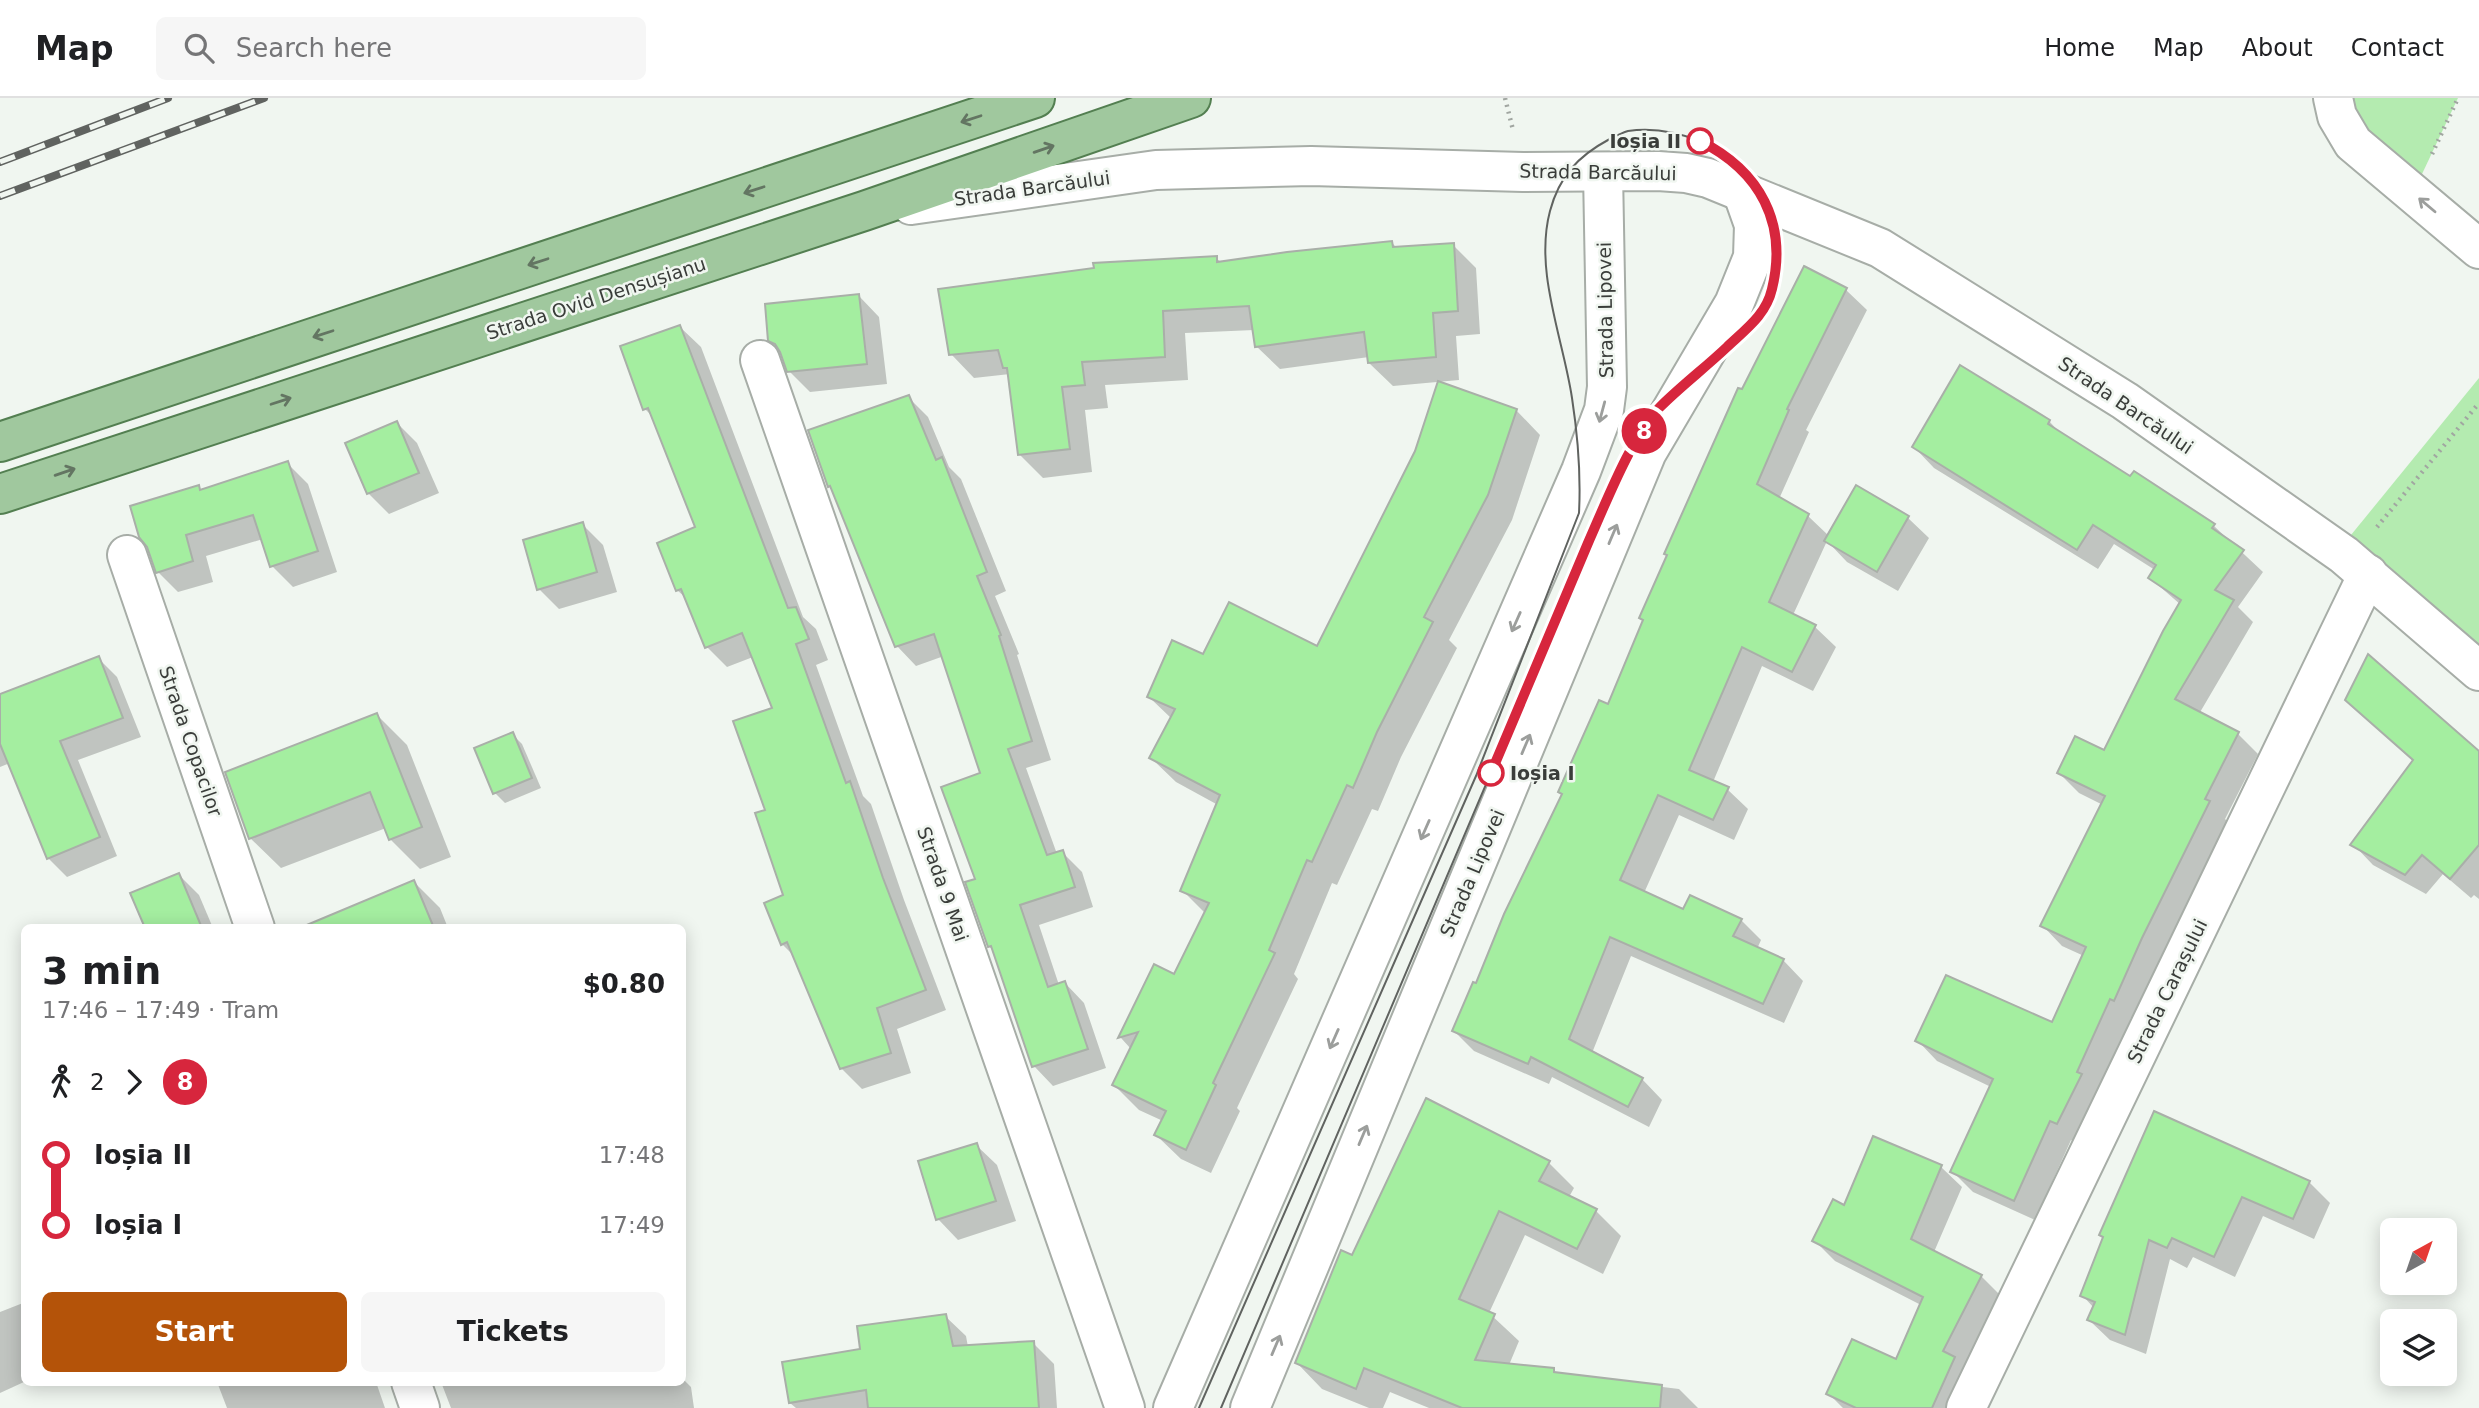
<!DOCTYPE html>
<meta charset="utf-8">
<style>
:root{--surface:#fff;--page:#f6f6f6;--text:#202124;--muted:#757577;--line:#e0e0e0;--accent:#b45309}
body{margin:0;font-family:"DejaVu Sans",sans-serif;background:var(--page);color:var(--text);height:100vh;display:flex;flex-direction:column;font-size:26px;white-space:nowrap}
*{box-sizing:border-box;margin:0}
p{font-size:23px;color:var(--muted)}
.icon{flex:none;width:38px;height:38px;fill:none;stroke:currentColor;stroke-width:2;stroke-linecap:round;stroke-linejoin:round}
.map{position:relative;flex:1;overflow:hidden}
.panel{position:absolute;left:21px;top:826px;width:665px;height:462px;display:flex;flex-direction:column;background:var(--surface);border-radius:10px;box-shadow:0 4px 18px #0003}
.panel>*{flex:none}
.badge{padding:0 14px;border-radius:23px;font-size:24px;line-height:46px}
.needle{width:46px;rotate:40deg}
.buttons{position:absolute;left:2380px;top:1120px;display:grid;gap:14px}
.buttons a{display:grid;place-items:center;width:77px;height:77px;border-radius:10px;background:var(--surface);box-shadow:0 4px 18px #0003;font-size:35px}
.map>.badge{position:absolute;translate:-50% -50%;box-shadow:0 0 0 4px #fff}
.legs{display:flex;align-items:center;gap:10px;height:77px;padding:0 21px;font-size:23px}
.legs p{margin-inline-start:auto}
.headline{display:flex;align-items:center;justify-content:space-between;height:119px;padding:0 21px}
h1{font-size:38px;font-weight:700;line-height:52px}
.cta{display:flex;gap:14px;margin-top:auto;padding:14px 21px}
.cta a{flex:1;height:80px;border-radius:10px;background:var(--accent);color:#fff;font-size:28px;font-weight:700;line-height:80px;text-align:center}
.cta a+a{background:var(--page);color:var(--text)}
ul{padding:0 21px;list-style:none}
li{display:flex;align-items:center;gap:24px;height:70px;font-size:26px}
li i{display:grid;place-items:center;width:10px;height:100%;margin:0 9px;background:currentColor}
li i::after{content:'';width:18px;height:18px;margin:-9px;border:5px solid;border-radius:50%;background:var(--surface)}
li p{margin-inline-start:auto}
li:first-child i{background:linear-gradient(#0000 50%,currentColor 0)}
li:last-child i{background:linear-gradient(currentColor 50%,#0000 0)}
header{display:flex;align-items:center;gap:42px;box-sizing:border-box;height:98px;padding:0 35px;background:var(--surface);border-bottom:2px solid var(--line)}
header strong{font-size:33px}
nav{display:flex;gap:38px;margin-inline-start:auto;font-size:24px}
.search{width:490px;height:63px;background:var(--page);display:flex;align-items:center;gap:18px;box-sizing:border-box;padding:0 24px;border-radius:10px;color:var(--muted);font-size:26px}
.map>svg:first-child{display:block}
.green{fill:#b4ebb0}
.shadow{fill:#0003}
.building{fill:#a4eea0;stroke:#a9afa8;stroke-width:2}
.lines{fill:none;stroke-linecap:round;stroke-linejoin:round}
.minor-casing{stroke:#a7ada7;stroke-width:42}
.tertiary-casing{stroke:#a7ada7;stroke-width:42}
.primary-casing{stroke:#537f51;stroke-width:42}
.path{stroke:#a1a6a1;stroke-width:4.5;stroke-dasharray:2 5;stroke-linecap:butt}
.minor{stroke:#fff;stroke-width:38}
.tertiary{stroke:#fff;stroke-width:38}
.primary{stroke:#a0c89e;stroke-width:38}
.tram{stroke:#606360;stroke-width:2}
.rail-casing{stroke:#606360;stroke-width:8}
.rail{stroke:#f0f6f0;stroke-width:5;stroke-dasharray:16;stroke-linecap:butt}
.oneway{stroke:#637562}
.oneway2{stroke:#9c9e9c}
.line-1-casing{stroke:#fff;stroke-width:16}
.line-1{stroke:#d7263d;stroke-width:10}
.stop-1-dot{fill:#fff;stroke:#d7263d;stroke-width:3.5}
.labels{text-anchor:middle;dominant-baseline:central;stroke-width:5;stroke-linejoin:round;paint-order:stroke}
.stop-label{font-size:19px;font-weight:bold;fill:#3a3d3a;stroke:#f0f6f0;text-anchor:end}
.street-label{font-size:19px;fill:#3a3d3a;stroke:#f0f6f0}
</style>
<header>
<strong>Map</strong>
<div class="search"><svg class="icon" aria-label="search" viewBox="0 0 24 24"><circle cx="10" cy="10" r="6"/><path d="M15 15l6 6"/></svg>Search here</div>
<nav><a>Home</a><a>Map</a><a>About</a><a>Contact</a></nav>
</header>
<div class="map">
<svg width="2479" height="1310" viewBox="0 0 2479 1310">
<rect width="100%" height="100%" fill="#f0f6f0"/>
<g class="green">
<polygon points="2333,0 2458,0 2413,95"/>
<polygon points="2479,280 2479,546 2351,437"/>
</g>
<g class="shadow">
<polygon points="1392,145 1397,150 1453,147 1476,170 1480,236 1456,238 1459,282 1393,288 1369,265 1369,259 1280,271 1256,248 1254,232 1185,235 1188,282 1105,287 1108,310 1085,312 1092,374 1043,380 1019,356 1010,276 974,280 951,256 1216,160 1222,165"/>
<polygon points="1804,170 1846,192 1867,212 1806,332 1809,334 1779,401 1808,418 1829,438 1857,390 1908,420 1929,440 1898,493 1847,464 1827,443 1793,517 1815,529 1836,549 1813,593 1762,568 1713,684 1727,691 1748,711 1734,742 1679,717 1644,795 1684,814 1741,822 1761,842 1757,851 1783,862 1803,883 1784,925 1631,858 1592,955 1642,981 1662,1002 1649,1029 1552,979 1549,986 1474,953 1454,933 1609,608 1742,293"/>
<polygon points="859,198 879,219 887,286 810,294 789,273 782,254 770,242"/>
<polygon points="680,229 701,249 803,519 816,531 828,562 816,567 863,698 871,706 904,802 946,912 897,931 911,975 862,991 841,970 795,859 782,846 785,798 768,713 774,611 753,559 727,569 707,549 687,501 677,492 697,430 654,320 645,311"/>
<polygon points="908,299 928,319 949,369 961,381 1006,493 995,498 1019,556 1017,557 1051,662 1026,670 1057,756 1062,754 1082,774 1093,809 1039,827 1059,887 1065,885 1084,905 1106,970 1053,988 1034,968 995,854 989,848 977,782 982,676 944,558 916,568 897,548 834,393 829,388 810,333"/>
<polygon points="1516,312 1540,337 1512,422 1449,542 1457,550 1401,659 1378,713 1372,711 1337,787 1332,785 1294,876 1298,881 1237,1010 1240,1013 1211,1075 1181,1061 1156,1037 1163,1023 1139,1012 1114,987 1131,951 1121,940 1155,869 1175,878 1206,816 1182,792 1218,707 1176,684 1151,660 1172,621 1149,599 1204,558 1318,551"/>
<polygon points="2049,323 2062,337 2131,381 2134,375 2214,428 2263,474 2238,509 2253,524 2199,616 2238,636 2258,656 2225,721 2229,725 2135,922 2131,920 2078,1046 2071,1042 2035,1122 1973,1094 1953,1074 1991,989 1937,963 1917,942 2053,927 2084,858 2062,848 2042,827 2103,707 2079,695 2059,675 2105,654 2181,507 2150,480 2155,472 2114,446 2098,471 1934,370 1914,349"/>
<polygon points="397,325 417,345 439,395 389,416 368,395 347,346"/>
<polygon points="287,365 308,386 337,474 293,489 272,468 263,441 206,458 213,484 178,494 158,474 198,389 202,393"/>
<polygon points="582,426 603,447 617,494 559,511 539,491"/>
<polygon points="98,560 117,579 141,639 78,662 117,758 67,779 48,760 10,665 0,669 0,597"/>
<polygon points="2347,602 2479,655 2479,801 2474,797 2471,800 2443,776 2426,796 2373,767 2353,746 2414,664"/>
<polygon points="377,617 407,647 451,759 420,771 390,741 386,730 281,770 250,740"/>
<polygon points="512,636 522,646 541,690 505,705 495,695"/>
<polygon points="179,777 199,797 213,830 147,830"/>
<polygon points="414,784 440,810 448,830 354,830"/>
<polygon points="2155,1015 2309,1084 2330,1105 2314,1141 2263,1118 2235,1179 2193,1159 2187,1170 2170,1161 2146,1256 2110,1242 2089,1222 2094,1210 2082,1197 2105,1141 2101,1137"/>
<polygon points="1874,1040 1941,1069 1962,1089 1934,1154 1981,1178 2002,1199 1960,1310 1843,1310 1829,1296 1897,1263 1921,1207 1835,1163 1815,1143 1845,1109"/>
<polygon points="976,1047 997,1067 1016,1123 958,1142 938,1121"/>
<polygon points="1548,1064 1574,1090 1569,1099 1595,1112 1621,1138 1603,1176 1525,1137 1489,1215 1519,1243 1509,1267 1553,1271 1558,1276 1679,1291 1698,1310 1429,1310 1390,1294 1383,1310 1369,1310 1322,1291 1297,1265 1353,1159"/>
<polygon points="23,1205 24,1284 0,1295 0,1214"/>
<polygon points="945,1218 966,1238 968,1249 1033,1245 1054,1266 1057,1310 796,1310 790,1305 862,1252"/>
<polygon points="682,1280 691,1289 694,1310 451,1310 441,1284 682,1284"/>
<polygon points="217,1284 376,1284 385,1310 227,1310"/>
</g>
<g class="building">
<polygon points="1392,143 1393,149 1454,145 1458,213 1433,215 1436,259 1368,265 1364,234 1255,249 1249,208 1163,213 1165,259 1082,264 1085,287 1062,289 1070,351 1018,357 1007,270 1003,270 998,252 949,257 938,191 1094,170 1093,165 1217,158 1217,164 1287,154"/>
<polygon points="1804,168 1847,190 1787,311 1789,312 1757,386 1809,416 1769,504 1816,527 1792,574 1742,549 1689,672 1729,689 1713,722 1658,697 1620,782 1683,811 1690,797 1742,821 1733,838 1784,861 1763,906 1610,839 1569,941 1643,980 1628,1009 1531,959 1528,966 1452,933 1473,884 1476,885 1504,816 1562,696 1558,694 1599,602 1608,606 1643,522 1639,520 1667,457 1664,456 1738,290 1742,291"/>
<polygon points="859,196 867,266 787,274 780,254 775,246 768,243 765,206"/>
<polygon points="680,227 788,510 796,509 809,541 796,546 846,685 850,683 883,780 926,892 877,910 891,955 840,971 787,844 781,847 764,805 783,797 755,715 765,712 733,623 772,610 742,535 705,550 681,491 676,493 657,445 695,429 648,310 643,312 620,248"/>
<polygon points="1960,267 2050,322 2048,326 2130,378 2134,373 2215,426 2212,430 2244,452 2215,492 2234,502 2175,601 2239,634 2205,701 2210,703 2142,840 2114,903 2110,901 2077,974 2082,976 2057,1026 2050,1023 2014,1103 1950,1074 1993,981 1915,943 1946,877 2052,924 2086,849 2040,828 2105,698 2057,675 2075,638 2104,652 2163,533 2181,502 2148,480 2156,467 2093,427 2077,452 1912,349"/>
<polygon points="1438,283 1517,311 1488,397 1424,519 1433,524 1377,634 1353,690 1347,687 1312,764 1307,762 1269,852 1275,855 1213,985 1216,987 1186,1052 1154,1037 1166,1013 1112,987 1138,934 1118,940 1154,866 1174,876 1209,805 1180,793 1220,697 1149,660 1175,611 1147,599 1172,542 1203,556 1229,504 1317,548 1415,353"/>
<polygon points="909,297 936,362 942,359 987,474 977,478 1001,537 999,538 1032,643 1008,651 1047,757 1063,752 1075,789 1020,807 1048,889 1065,883 1088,951 1032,969 991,848 988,849 965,784 975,781 941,689 980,675 934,536 895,549 830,388 828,389 808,332"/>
<polygon points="397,323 419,375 367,396 345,345"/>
<polygon points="288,363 318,453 270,469 253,417 186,437 193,463 156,475 147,449 139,439 130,408 199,387 200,392"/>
<polygon points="1856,387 1909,418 1877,474 1824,443"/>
<polygon points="583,424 597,474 537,492 523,442"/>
<polygon points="2368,556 2479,653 2479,747 2450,781 2422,757 2405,777 2350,747 2413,662 2345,602"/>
<polygon points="99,558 123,620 60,643 100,739 47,761 0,646 0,596"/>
<polygon points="377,615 422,729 389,742 370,694 249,741 225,674"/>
<polygon points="513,634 532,680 493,696 474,650"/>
<polygon points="179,775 202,830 145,830 130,795"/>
<polygon points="414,782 434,830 302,830 302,829"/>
<polygon points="1426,1000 1550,1063 1539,1083 1597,1111 1577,1151 1499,1113 1459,1201 1495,1216 1475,1262 1554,1270 1554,1274 1662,1287 1660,1310 1462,1310 1364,1270 1356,1291 1295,1265 1341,1152 1352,1157"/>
<polygon points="2154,1013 2310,1083 2293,1121 2242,1099 2214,1159 2172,1140 2167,1150 2149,1142 2125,1237 2087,1222 2095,1204 2080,1198 2103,1139 2099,1137"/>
<polygon points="1873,1038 1942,1067 1911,1141 1982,1177 1943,1253 1955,1259 1932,1310 1856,1310 1826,1296 1852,1241 1896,1261 1923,1199 1812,1143 1833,1101 1844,1107"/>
<polygon points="977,1045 996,1103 936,1122 918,1063"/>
<polygon points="946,1216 953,1248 1034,1243 1039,1310 868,1310 866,1292 789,1305 782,1264 860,1251 857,1228"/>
</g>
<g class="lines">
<g class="minor-casing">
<g id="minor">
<polyline points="2333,0 2337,18 2353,45 2479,151"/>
<polyline points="760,262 1125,1310"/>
<polyline points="127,457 255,830"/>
<polyline points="411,1284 420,1310"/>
<polyline points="1966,1310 2368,476"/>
</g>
</g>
<g class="tertiary-casing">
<g id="tertiary">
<polyline points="911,107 1156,72 1311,68 1523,74 1658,73 1686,75 1708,80 1880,150 2125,303 2344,457 2479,573"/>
<polyline points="1173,1310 1581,373 1604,312 1607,289 1603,74"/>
<polyline points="1250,1310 1647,354 1734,206 1753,159 1754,127 1742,93"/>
</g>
</g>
<g class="primary-casing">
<g id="primary">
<polyline points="0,344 1035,0"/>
<polyline points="0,396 864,113 1191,0"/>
</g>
</g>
<g class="path">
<polyline points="1505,0 1513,32"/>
<polyline points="2432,56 2458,0"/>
<polyline points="2377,429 2479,305"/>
</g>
<use href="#minor" class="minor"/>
<use href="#tertiary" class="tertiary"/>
<use href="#primary" class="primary"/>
<path class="tram" d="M 1199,1310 L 1476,678 L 1579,415 C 1581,376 1578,339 1572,300 C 1563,240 1534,173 1550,113 C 1559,79 1578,58 1608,42 C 1614,39 1621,35 1628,33 C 1685,24 1759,63 1773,122 C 1778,144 1777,169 1772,190 C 1765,225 1708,268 1681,291 C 1674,297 1664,304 1658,311 C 1632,343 1617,382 1600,418 L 1221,1310"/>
<g class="rail-casing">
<g id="rail">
<polyline points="0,64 168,0"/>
<polyline points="0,98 264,0"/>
</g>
</g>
<use href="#rail" class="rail"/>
</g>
<defs><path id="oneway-shaft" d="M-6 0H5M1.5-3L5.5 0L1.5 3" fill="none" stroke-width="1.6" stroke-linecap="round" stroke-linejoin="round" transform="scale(1.75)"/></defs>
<g class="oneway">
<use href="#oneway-shaft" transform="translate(971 21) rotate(162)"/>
<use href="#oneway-shaft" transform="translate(1044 51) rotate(-19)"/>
<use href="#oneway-shaft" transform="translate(754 92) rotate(162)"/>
<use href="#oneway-shaft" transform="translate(538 164) rotate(162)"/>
<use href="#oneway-shaft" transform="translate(323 236) rotate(162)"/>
<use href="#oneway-shaft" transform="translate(281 303) rotate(-18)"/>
<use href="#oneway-shaft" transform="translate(65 374) rotate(-19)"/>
</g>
<g class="oneway2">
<use href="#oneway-shaft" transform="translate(2427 107) rotate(-140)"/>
<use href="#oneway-shaft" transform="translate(1602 314) rotate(105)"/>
<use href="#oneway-shaft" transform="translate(1613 436) rotate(-67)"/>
<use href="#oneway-shaft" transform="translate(1516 524) rotate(114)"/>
<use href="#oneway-shaft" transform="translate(1526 646) rotate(-67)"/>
<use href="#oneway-shaft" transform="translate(1425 732) rotate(114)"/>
<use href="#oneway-shaft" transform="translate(1334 941) rotate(114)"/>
<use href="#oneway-shaft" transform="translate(1363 1037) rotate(-67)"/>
<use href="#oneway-shaft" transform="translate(1276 1247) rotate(-67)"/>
</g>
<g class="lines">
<g class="line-1-casing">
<path id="line-1" d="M 1491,675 C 1524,598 1556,521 1588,445 C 1605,407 1632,337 1660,309 C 1681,288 1706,269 1727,249 C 1746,231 1766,217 1772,191 C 1788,125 1760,73 1700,43"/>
</g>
<use href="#line-1" class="line-1"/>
</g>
<g class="stop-1-dot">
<circle cx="1700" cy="43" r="12"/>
<circle cx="1491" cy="675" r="12"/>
</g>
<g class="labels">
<g class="stop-label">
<text x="1681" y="43">Ioșia II</text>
<text x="1510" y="675" text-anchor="start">Ioșia I</text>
</g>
<g class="street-label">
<text transform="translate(1598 74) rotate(1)">Strada Barcăului</text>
<text transform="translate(1032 90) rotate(-8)">Strada Barcăului</text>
<text transform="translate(596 200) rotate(-18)">Strada Ovid Densușianu</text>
<text transform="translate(1605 212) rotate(-91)">Strada Lipovei</text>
<text transform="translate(2126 307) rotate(34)">Strada Barcăului</text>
<text transform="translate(191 643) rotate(71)">Strada Copacilor</text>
<text transform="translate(1472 775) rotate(-67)">Strada Lipovei</text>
<text transform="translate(943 786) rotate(71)">Strada 9 Mai</text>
<text transform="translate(2167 893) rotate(-64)">Strada Carașului</text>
</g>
</g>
</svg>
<div class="buttons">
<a><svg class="needle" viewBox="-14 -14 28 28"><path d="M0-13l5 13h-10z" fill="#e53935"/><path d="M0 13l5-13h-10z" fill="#757577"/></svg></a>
<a><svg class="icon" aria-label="layers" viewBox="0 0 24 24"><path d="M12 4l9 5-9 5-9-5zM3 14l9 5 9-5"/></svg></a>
</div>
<b class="badge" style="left:1644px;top:333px;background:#d7263d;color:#fff">8</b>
<section class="panel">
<div class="headline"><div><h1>3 min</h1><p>17:46 – 17:49 · Tram</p></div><b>$0.80</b></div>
<div class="legs"><svg class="icon" aria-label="walk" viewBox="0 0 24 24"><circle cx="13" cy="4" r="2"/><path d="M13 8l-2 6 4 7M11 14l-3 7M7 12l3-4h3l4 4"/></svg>2<svg class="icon" aria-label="forward" viewBox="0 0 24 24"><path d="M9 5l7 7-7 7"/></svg><b class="badge" style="background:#d7263d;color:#fff">8</b></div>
<ul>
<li><i style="color:#d7263d"></i><b>Ioșia II</b><p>17:48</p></li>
<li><i style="color:#d7263d"></i><b>Ioșia I</b><p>17:49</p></li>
</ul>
<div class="cta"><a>Start</a><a>Tickets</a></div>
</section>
</div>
